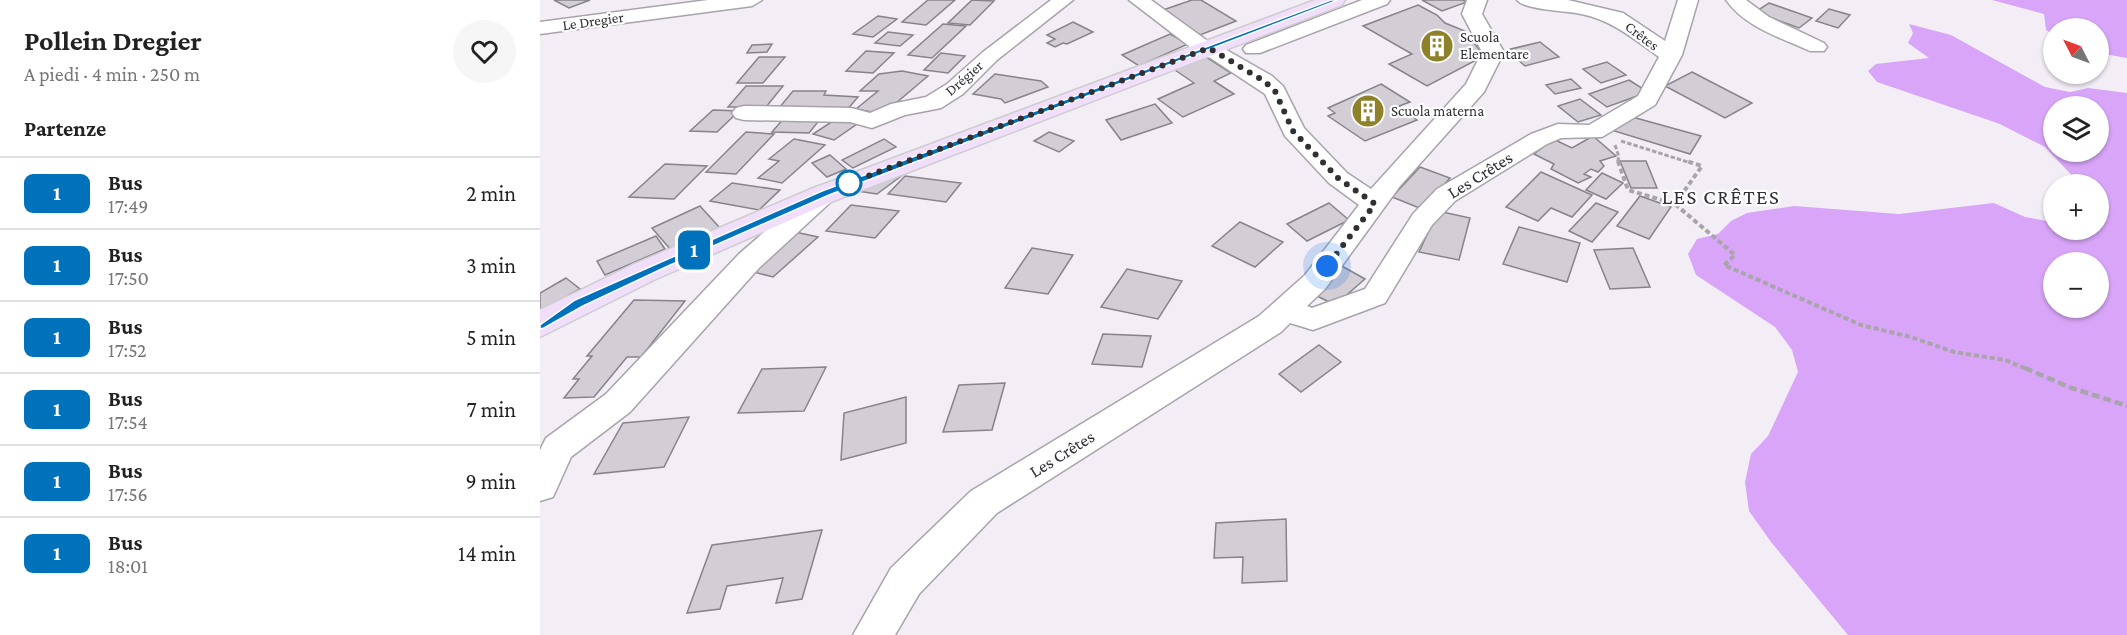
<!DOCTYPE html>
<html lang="it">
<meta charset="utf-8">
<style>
:root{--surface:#fff;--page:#f6f6f6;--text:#222;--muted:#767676;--line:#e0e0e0}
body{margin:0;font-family:"Crimson Pro",serif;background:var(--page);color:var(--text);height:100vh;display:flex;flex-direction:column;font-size:22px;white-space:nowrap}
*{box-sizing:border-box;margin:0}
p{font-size:20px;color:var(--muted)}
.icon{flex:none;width:33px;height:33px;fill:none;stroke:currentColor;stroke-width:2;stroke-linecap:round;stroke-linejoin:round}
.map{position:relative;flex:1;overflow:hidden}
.details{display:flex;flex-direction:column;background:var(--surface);width:540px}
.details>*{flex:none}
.badge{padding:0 12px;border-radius:9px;font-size:21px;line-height:39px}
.needle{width:39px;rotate:312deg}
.controls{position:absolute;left:1503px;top:18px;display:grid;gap:12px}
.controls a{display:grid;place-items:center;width:66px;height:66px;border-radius:50%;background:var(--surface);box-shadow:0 2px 4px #0004;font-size:30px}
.you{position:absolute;width:30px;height:30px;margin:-15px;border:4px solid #fff;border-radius:50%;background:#1a73e8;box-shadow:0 0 0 9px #1a73e833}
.map>.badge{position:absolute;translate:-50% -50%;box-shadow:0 0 0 3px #fff}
h2{padding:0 24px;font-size:22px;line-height:54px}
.round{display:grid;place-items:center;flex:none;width:63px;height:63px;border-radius:32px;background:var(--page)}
.overview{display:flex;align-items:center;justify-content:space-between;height:102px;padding:0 24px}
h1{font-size:28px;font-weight:700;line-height:45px}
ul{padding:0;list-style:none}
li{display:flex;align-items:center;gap:18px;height:72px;padding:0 24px;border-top:2px solid var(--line)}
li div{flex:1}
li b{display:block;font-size:22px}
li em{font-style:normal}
li .badge{min-width:66px;font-weight:700;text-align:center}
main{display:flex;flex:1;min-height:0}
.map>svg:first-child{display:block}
.forest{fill:#d8a5f8;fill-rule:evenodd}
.building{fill:#d3ced6;stroke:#87838a;stroke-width:1.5}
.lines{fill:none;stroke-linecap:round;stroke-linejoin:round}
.minor-casing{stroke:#a8a3ab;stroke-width:3}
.major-casing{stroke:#cecdce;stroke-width:3}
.path-far2{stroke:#a8a4aa;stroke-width:3;stroke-dasharray:4.5 2;stroke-linecap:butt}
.path-far1{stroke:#a8a4aa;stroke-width:4;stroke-dasharray:5 3;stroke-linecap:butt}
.path{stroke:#a8a4aa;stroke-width:4.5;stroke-dasharray:8 4;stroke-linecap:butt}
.minor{fill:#fff;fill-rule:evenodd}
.major{fill:#f0defb;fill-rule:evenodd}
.line{fill:#0072bc;stroke:#fff;stroke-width:1.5}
.walk{stroke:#312f32;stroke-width:6;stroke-dasharray:0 10.8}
.stop-dot{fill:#fff;stroke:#0072bc;stroke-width:3}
.labels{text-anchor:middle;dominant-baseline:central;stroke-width:4.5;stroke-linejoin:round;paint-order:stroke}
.far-street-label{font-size:15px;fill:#312f32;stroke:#fefdff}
.far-poi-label{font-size:15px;fill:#312f32;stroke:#fefdff;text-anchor:start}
.street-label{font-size:18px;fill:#312f32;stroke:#fefdff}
.quarter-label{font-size:21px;letter-spacing:1.5px;fill:#312f32;stroke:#fefdff}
</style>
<main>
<section class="details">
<div class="overview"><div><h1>Pollein Dregier</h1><p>A piedi · 4 min · 250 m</p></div><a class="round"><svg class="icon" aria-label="heart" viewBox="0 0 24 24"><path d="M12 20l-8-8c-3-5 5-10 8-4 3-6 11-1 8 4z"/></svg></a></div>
<h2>Partenze</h2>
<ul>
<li><span class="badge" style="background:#0072bc;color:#fff">1</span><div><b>Bus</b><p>17:49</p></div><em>2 min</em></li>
<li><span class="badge" style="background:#0072bc;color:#fff">1</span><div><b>Bus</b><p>17:50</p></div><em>3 min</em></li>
<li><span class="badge" style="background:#0072bc;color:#fff">1</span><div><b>Bus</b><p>17:52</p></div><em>5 min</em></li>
<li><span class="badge" style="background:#0072bc;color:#fff">1</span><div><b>Bus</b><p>17:54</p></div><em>7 min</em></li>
<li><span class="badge" style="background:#0072bc;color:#fff">1</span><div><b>Bus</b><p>17:56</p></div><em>9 min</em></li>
<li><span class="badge" style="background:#0072bc;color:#fff">1</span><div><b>Bus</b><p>18:01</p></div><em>14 min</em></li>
</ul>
</section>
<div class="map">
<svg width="1587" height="635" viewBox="0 0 1587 635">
<rect width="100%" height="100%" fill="#f3eef6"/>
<g class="forest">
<polygon points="1452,0 1587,0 1587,58 1559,53 1558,28 1514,28 1513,34 1506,30 1504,14"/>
<path d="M 1369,24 L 1411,35 L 1505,87 L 1530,92 L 1548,88 L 1587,93 L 1587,635 L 1308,635 L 1231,542 L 1209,511 L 1205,482 L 1211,454 L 1228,436 L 1258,372 L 1252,350 L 1235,327 L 1156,275 L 1148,254 L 1157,239 L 1178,234 L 1191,221 L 1207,213 L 1254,206 L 1359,214 L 1454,203 L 1485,217 L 1513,222 L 1514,230 L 1558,230 L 1558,184 L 1540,184 L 1505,147 L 1460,124 L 1337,82 L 1328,71 L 1336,64 L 1389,58 L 1368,43 L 1373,33 ZM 1514,106 L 1558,106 L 1558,152 L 1514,152 ZM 1514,262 L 1558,262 L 1558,308 L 1514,308 Z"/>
</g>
<g class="building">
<polygon points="14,0 50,0 29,8"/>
<polygon points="388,0 415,0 386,25 362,22"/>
<polygon points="432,0 454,1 430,25 408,23"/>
<polygon points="652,0 661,0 696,21 660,35 623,10"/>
<polygon points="882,0 923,0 927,2 902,11"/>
<polygon points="1229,3 1272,18 1259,28 1215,12"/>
<polygon points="878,5 897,15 905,23 925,31 944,56 887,86 849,64 872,54 823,26"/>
<polygon points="1289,9 1310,15 1298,28 1276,21"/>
<polygon points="338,16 357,19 333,37 313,34"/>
<polygon points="533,22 553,32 527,44 523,43 515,47 507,43 515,39 507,35"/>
<polygon points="403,24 426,26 392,58 368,55"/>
<polygon points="348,32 373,35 360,46 335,43"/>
<polygon points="630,34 648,44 599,66 582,55"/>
<polygon points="1000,42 1019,57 985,66 967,50"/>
<polygon points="232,44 227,52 207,53 212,45"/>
<polygon points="326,51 354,53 333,73 306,71"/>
<polygon points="401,53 425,56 408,73 384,70"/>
<polygon points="663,55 691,73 674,81 694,94 643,117 618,99 654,83 632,68"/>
<polygon points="219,57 245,57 223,83 197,83"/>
<polygon points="1067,62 1086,75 1061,83 1043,69"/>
<polygon points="362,71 388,76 343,114 316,109 338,91 320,91 339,74"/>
<polygon points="1152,72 1212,103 1185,118 1125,86"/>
<polygon points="455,74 501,81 508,87 465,103 461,99 433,94"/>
<polygon points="1031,79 1041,88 1015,94 1006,85"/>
<polygon points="1089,80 1108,92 1067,107 1049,94"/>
<polygon points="841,84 870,102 859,106 877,120 825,141 788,116 795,113 788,108"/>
<polygon points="206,86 243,86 226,107 188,107"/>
<polygon points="253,91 286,91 284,95 318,97 306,111 239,108"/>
<polygon points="1040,99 1061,115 1038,122 1018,106"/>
<polygon points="615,104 632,123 581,140 566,120"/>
<polygon points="173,110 199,111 177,132 150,131"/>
<polygon points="1085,115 1161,136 1150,154 1071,130"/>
<polygon points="245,117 281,118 269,133 232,132"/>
<polygon points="299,117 320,122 294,140 273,134"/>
<polygon points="206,132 234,134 196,174 166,172"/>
<polygon points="509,132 534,141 519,152 494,141"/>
<polygon points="1053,136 1076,156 1060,161 1064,166 1058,172 1051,169 1044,174 1051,177 1038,183 1011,169 1014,164 994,154 1013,139 1032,148"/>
<polygon points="254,139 285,145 242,183 218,178 239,161 229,159"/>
<polygon points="344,139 356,147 313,168 302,160"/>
<polygon points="290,155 306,169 287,177 272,163"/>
<polygon points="1080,161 1106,161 1117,188 1091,188"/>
<polygon points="125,164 167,166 134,199 89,197"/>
<polygon points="880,167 910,178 882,209 852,197"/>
<polygon points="1001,172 1052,195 1032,217 1011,208 998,221 966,207"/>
<polygon points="1062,173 1083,183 1066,199 1046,190"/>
<polygon points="364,174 337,194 317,191"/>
<polygon points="365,176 421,183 406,202 348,194"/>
<polygon points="192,183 240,190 219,210 170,201"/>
<polygon points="1100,196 1131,207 1109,239 1077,226"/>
<polygon points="789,203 809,220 767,241 747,224"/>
<polygon points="1056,203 1078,212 1052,242 1029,231"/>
<polygon points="311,205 359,211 335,238 286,231"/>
<polygon points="160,206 180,228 131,250 112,228"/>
<polygon points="898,211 930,218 919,260 879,252"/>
<polygon points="700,222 743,242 715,267 672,246"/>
<polygon points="979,227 1040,243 1027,282 963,264"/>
<polygon points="255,232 278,237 233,277 210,271"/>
<polygon points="116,236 125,249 65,275 57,261"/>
<polygon points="492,248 533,255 508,294 465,288"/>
<polygon points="1093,248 1110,287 1070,289 1054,250"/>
<polygon points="800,265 825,279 795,305 775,295"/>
<polygon points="587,269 642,281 618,319 561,307"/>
<polygon points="26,278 40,289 0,311 0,293"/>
<polygon points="94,300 145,301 101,357 87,357 54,397 24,398 39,379 33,379 52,356 47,356"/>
<polygon points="563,334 611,336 602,367 552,364"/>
<polygon points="779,345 801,362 761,392 739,374"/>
<polygon points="286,367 264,411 198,413 222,369"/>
<polygon points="465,383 452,430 403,432 419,385"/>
<polygon points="366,397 366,443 301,460 304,413"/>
<polygon points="149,417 124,467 54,474 83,423"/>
<polygon points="746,519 747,581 702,583 703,557 674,558 676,523"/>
<polygon points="282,530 262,599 236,603 243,578 187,586 180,609 147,613 172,545"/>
</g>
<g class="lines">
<g class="minor-casing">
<g id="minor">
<polygon points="168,0 222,0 212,6 0,34 0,22"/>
<polygon points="511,0 533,0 457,60 423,94 401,108 365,115 332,128 310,122 204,120 196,118 192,113 196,108 204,106 311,108 330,113 351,104 386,97 407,84 443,52"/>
<path d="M 589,0 L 611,0 L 669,42 L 676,44 L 732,76 L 743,86 L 764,128 L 807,173 L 831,189 L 926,84 L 942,52 L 922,14 L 927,0 L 947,0 L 942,14 L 964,52 L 944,92 L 860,186 L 785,289 L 767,306 L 772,308 L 825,289 L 873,214 L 897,189 L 991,134 L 1018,124 L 1049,125 L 1098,96 L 1119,57 C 1094,39 1072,20 1041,14 C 1028,11 984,10 977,0 L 1028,0 L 1083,13 L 1125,41 L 1138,0 L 1158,0 L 1142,55 L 1115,105 L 1062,137 L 1021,138 L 1007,144 L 915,201 L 892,225 L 845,303 L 773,330 L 750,323 L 741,332 L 457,513 L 379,594 L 355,635 L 313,635 L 351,568 L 431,491 L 719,316 L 765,275 L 819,205 L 789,183 L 745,136 L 725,94 L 666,55 L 658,53 Z"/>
<polygon points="822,0 850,0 847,4 720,53 706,53 703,49 706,45"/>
<path d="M 1186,0 L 1206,0 L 1229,17 L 1284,43 L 1287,47 L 1284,51 L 1270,51 C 1240,37 1206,28 1186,0 Z"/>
<polygon points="285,185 294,187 298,193 294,199 219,268 90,412 31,457 13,497 0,501 0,450 6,438 66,394 199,254 276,187"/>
</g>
</g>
<g class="major-casing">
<polygon id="major" points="775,0 805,0 802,5 291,202 114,280 0,337 0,310 92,265 271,189"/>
</g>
<g class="path-far2">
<polyline points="1081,141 1151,163"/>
<polyline points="1075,145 1079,157 1077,163"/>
</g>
<g class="path-far1">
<polyline points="1078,161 1088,190 1135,204 1195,255 1184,265 1321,325 1371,337 1414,352 1465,360 1489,370"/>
<polyline points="1135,204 1162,166 1146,161"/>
</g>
<polyline class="path" points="1485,368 1529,387 1587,406"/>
<use href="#minor" class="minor"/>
<use href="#major" class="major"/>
</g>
<polygon class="line" points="791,0 798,0 289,195 128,266 43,306 4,328 0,329 0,325 35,300 282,191"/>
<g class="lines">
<polyline class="walk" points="309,183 669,48 724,81 735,91 753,131 798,178 835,204 787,266"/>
</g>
<defs>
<g id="building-disc" transform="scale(1.725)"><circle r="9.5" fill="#8d822a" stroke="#fefdff"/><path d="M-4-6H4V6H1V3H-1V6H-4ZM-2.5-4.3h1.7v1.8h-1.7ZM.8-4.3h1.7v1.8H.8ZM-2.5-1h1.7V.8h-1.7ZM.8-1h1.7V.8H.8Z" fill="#fff"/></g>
</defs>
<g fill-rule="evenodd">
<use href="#building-disc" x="897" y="46"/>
<use href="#building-disc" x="828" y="111"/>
</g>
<circle class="stop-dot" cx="309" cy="183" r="12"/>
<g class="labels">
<g class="far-street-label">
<text transform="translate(53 21) rotate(-8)">Le Dregier</text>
<text transform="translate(1102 36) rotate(37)">Crêtes</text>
<text transform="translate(424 78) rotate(-41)">Drégier</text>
</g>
<g class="far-poi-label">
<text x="920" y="37">Scuola<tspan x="920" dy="17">Elementare</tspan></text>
<text x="851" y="111">Scuola materna</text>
</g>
<g class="street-label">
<text transform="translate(940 175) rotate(-32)">Les Crêtes</text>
<text transform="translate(522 454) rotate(-32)">Les Crêtes</text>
</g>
<g class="quarter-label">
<text x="1181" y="197">LES CRÊTES</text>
</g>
</g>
</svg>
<div class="controls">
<a><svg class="needle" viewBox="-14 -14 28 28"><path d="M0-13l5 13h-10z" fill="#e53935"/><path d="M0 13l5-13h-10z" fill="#767676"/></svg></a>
<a><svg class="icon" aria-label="layers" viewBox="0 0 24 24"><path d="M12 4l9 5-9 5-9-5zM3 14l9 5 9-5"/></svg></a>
<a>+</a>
<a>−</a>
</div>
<div class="you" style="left:787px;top:266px"></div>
<b class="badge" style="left:154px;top:250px;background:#0072bc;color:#fff">1</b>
</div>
</main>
